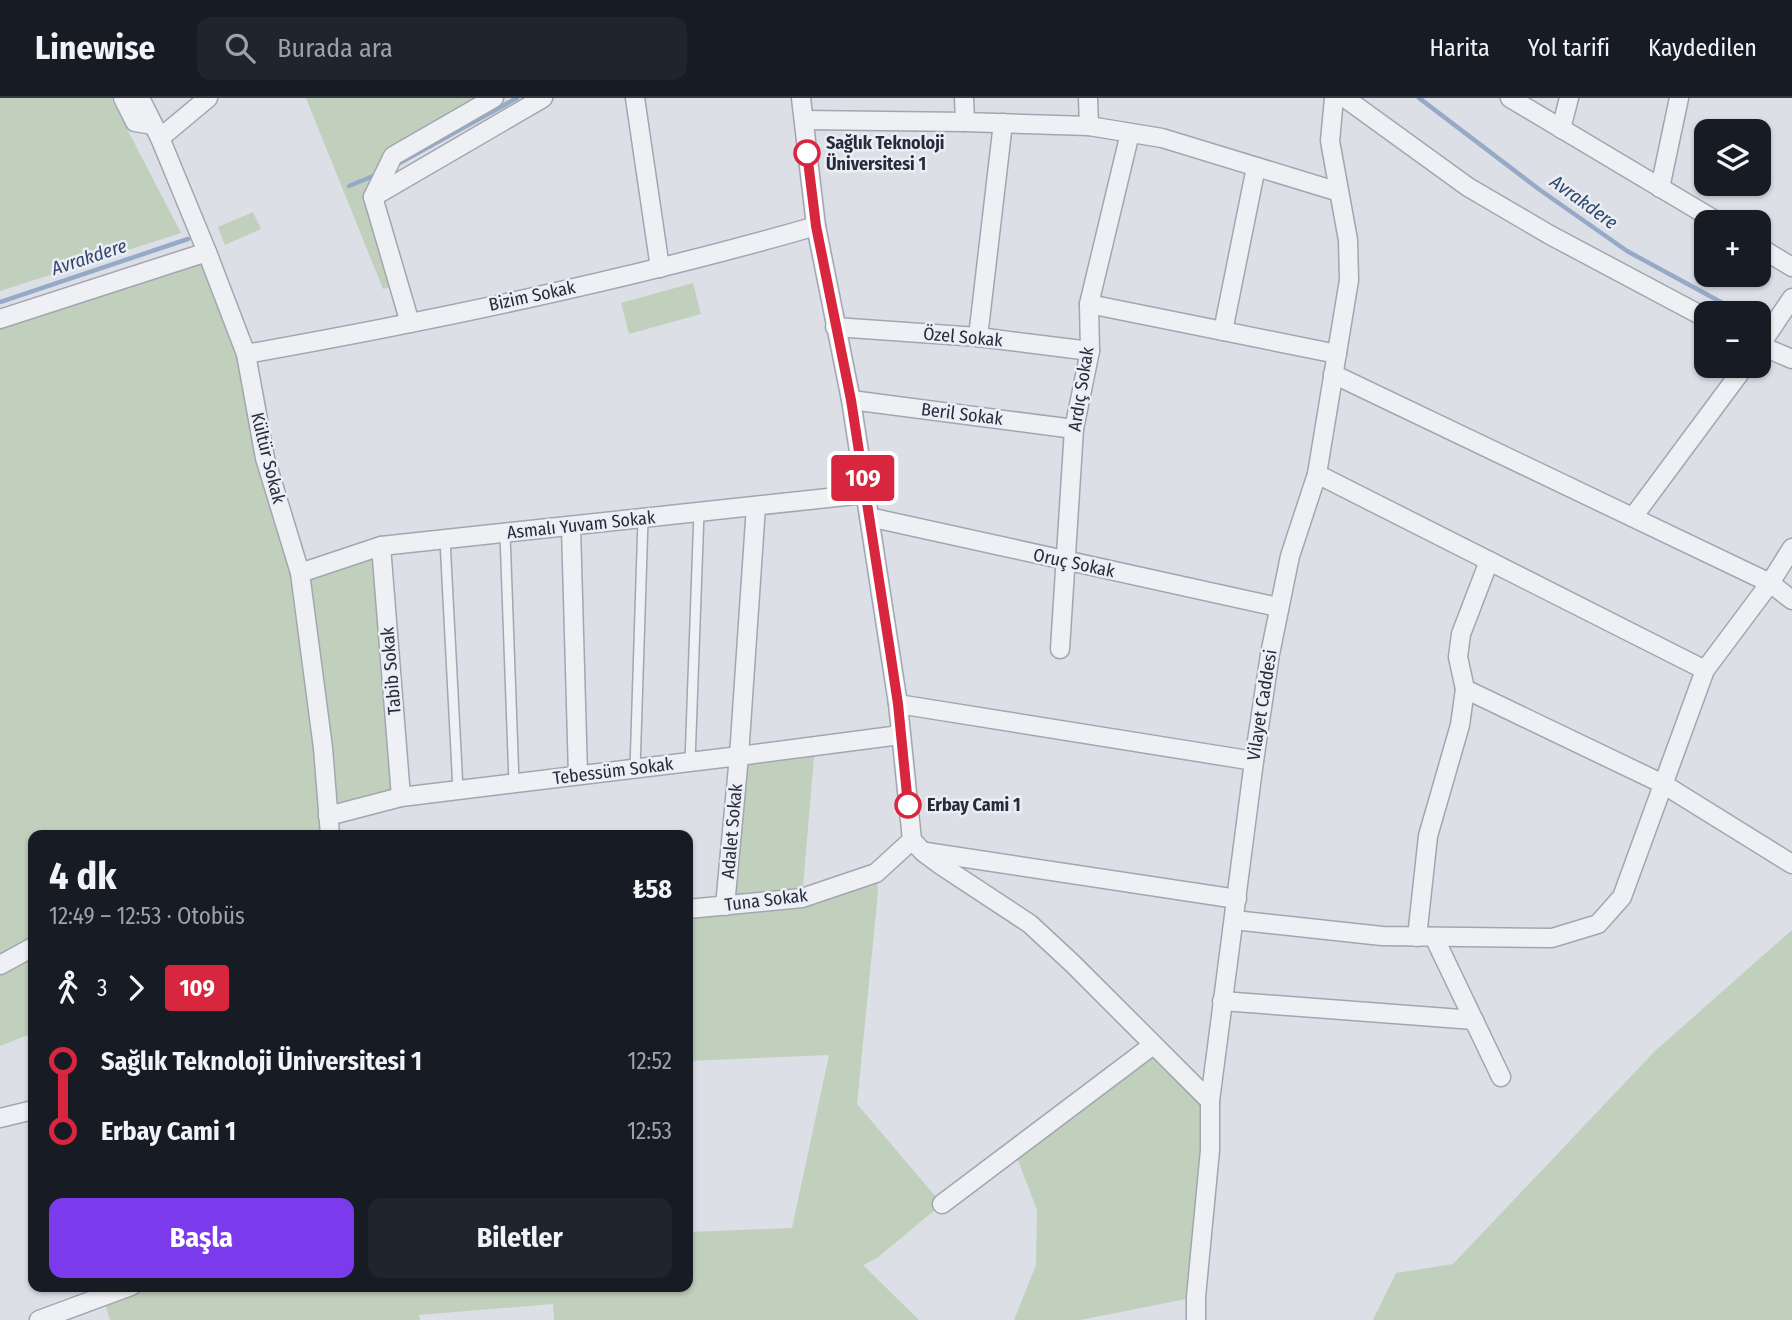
<!DOCTYPE html>
<html lang="tr">
<meta charset="utf-8">
<style>
:root{--surface:#171b24;--page:#20242c;--text:#f1f3f6;--muted:#9ea1a6;--line:#363941;--accent:#7c3aed}
body{margin:0;font-family:"Fira Sans Condensed",sans-serif;background:var(--page);color:var(--text);height:100vh;display:flex;flex-direction:column;font-size:26px;white-space:nowrap}
*{box-sizing:border-box;margin:0}
p{font-size:23px;color:var(--muted)}
.icon{flex:none;width:38px;height:38px;fill:none;stroke:currentColor;stroke-width:2;stroke-linecap:round;stroke-linejoin:round}
.map{position:relative;flex:1;overflow:hidden}
.sheet{position:absolute;left:28px;top:732px;width:665px;height:462px;display:flex;flex-direction:column;background:var(--surface);border-radius:14px;box-shadow:0 2px 5px #0004}
.sheet>*{flex:none}
.badge{padding:0 14px;border-radius:5px;font-size:24px;line-height:46px}
.controls{position:absolute;left:1694px;top:21px;display:grid;gap:14px}
.controls a{display:grid;place-items:center;width:77px;height:77px;border-radius:14px;background:var(--surface);box-shadow:0 2px 5px #0004;font-size:35px}
.map>.badge{position:absolute;translate:-50% -50%;box-shadow:0 0 0 4px #fff}
.legs{display:flex;align-items:center;gap:10px;height:77px;padding:0 21px;font-size:23px}
.legs p{margin-inline-start:auto}
.headline{display:flex;align-items:center;justify-content:space-between;height:119px;padding:0 21px}
h1{font-size:38px;font-weight:700;line-height:52px}
.action{display:flex;gap:14px;margin-top:auto;padding:14px 21px}
.action a{flex:1;height:80px;border-radius:14px;background:var(--accent);color:#fff;font-size:28px;font-weight:700;line-height:80px;text-align:center}
.action a+a{background:var(--page);color:var(--text)}
ul{padding:0 21px;list-style:none}
li{display:flex;align-items:center;gap:24px;height:70px;font-size:26px}
li i{display:grid;place-items:center;width:10px;height:100%;margin:0 9px;background:currentColor}
li i::after{content:'';width:18px;height:18px;margin:-9px;border:5px solid;border-radius:50%;background:var(--surface)}
li p{margin-inline-start:auto}
li:first-child i{background:linear-gradient(#0000 50%,currentColor 0)}
li:last-child i{background:linear-gradient(currentColor 50%,#0000 0)}
header{display:flex;align-items:center;gap:42px;box-sizing:border-box;height:98px;padding:0 35px;background:var(--surface);border-bottom:2px solid var(--line)}
header strong{font-size:33px}
nav{display:flex;gap:38px;margin-inline-start:auto;font-size:24px}
.search{width:490px;height:63px;background:var(--page);display:flex;align-items:center;gap:18px;box-sizing:border-box;padding:0 24px;border-radius:14px;color:var(--muted);font-size:26px}
.map>svg:first-child{display:block}
.green{fill:#c0d0bd}
.lines{fill:none;stroke-linecap:round;stroke-linejoin:round}
.stream{stroke:#96aac7;stroke-width:4.5}
.lane-casing{stroke:#a2a6b0;stroke-width:12}
.street-casing{stroke:#a2a6b0;stroke-width:21}
.lane{stroke:#eef0f4;stroke-width:9}
.street{stroke:#eef0f4;stroke-width:18}
.line-1-casing{stroke:#fff;stroke-width:16}
.line-1{stroke:#d7263d;stroke-width:10}
.stop-1-dot{fill:#fff;stroke:#d7263d;stroke-width:3.5}
.labels{text-anchor:middle;dominant-baseline:central;stroke-width:5;stroke-linejoin:round;paint-order:stroke}
.stop-label{font-size:18px;font-weight:bold;fill:#262c3c;stroke:#ebeef4;text-anchor:start}
.street-label{font-size:18px;fill:#262c3c;stroke:#ebeef4}
.water-label{font-size:19px;font-style:italic;fill:#30486f;stroke:#ebeef4}
</style>
<header>
<strong>Linewise</strong>
<div class="search"><svg class="icon" aria-label="search" viewBox="0 0 24 24"><circle cx="10" cy="10" r="6"/><path d="M15 15l6 6"/></svg>Burada ara</div>
<nav><a>Harita</a><a>Yol tarifi</a><a>Kaydedilen</a></nav>
</header>
<div class="map">
<svg width="1792" height="1222" viewBox="0 0 1792 1222">
<rect width="100%" height="100%" fill="#dcdfe6"/>
<g class="green">
<polygon points="0,0 111,0 181,135 0,193"/>
<polygon points="306,0 494,0 393,58 373,99 399,187 383,191"/>
<polygon points="253,114 261,131 225,147 218,129"/>
<polygon points="207,154 246,256 300,474 381,448 401,699 329,718 330,737 33,737 33,935 0,948 0,221"/>
<polygon points="693,185 701,216 629,236 621,205"/>
<polygon points="815,648 802,800 876,775 878,794 857,1006 942,1106 877,1160 863,1167 919,1222 554,1222 553,1206 419,1217 420,1222 110,1222 103,1199 131,1188 688,1188 688,1134 792,1130 829,957 688,963 688,811 725,807 739,658"/>
<polygon points="1792,832 1792,1222 1373,1222 1396,1175 1453,1166 1655,953"/>
<polygon points="1153,947 1210,1003 1196,1199 1080,1222 1014,1222 1036,1167 1037,1112 1014,1052"/>
</g>
<g class="lines">
<g class="stream">
<polyline points="1419,0 1540,92 1627,153 1741,215"/>
<polyline points="396,67 517,0"/>
<polyline points="349,88 378,76"/>
<polyline points="0,204 188,141"/>
</g>
<g class="lane-casing">
<g id="lane">
<polyline points="505,436 514,685"/>
<polyline points="445,442 458,692"/>
<polyline points="690,664 699,414"/>
<polyline points="635,671 643,421"/>
</g>
</g>
<g class="street-casing">
<g id="street">
<polyline points="123,0 135,24 153,27"/>
<polyline points="140,0 160,40 207,154 246,256 265,360 300,475 323,650 330,737"/>
<polyline points="635,0 660,170"/>
<polyline points="801,0 816,128 851,302 898,606 912,742"/>
<polyline points="964,0 965,24"/>
<polyline points="1088,0 1089,28"/>
<polyline points="1345,0 1468,89 1550,137 1706,220"/>
<polyline points="1510,0 1718,124"/>
<polyline points="804,22 965,24 1089,28 1162,40 1339,94"/>
<polyline points="1561,31 1569,0"/>
<polyline points="160,40 208,0"/>
<polyline points="1660,90 1679,0"/>
<polyline points="373,99 393,58 494,0"/>
<polyline points="1759,149 1792,169"/>
<polyline points="1089,206 1337,256"/>
<polyline points="0,221 207,154"/>
<polyline points="410,225 373,99 543,0"/>
<polyline points="835,229 978,239 1090,253"/>
<polyline points="1223,233 1256,69"/>
<polyline points="978,239 1003,25"/>
<polyline points="1759,247 1792,261"/>
<polyline points="1759,249 1792,200"/>
<path d="M 246,256 C 437,222 629,182 816,128"/>
<polyline points="1333,276 1770,485 1792,502"/>
<polyline points="851,302 1074,331"/>
<polyline points="1317,376 1705,572"/>
<polyline points="869,419 1278,509"/>
<polyline points="1633,419 1745,268"/>
<polyline points="571,429 578,677"/>
<polyline points="381,448 401,699"/>
<polyline points="300,475 381,448 865,396"/>
<polyline points="1060,551 1074,331 1090,253 1089,206 1130,35"/>
<polyline points="1465,591 1663,686 1792,766"/>
<polyline points="898,606 1254,663"/>
<polyline points="328,718 401,699 739,658 900,637"/>
<polyline points="912,742 923,754 942,768 1030,826 1073,866 1210,1003"/>
<polyline points="926,754 1237,801"/>
<polyline points="725,808 739,658 756,408"/>
<polyline points="688,811 802,800 876,775 912,742"/>
<polyline points="1234,822 1382,838 1552,840 1598,826 1622,799 1705,572 1770,485 1792,450"/>
<polyline points="1417,839 1428,738 1460,627 1465,591 1458,559 1461,536 1489,463"/>
<polyline points="1434,839 1501,979"/>
<polyline points="0,867 33,849"/>
<polyline points="1222,903 1474,922"/>
<polyline points="0,1020 33,1012"/>
<polyline points="942,1106 1153,947"/>
<polyline points="39,1222 131,1188"/>
<polyline points="1196,1222 1196,1199 1210,1052 1210,1003 1254,663 1270,556 1290,458 1317,376 1349,182 1348,142 1330,43 1334,0"/>
</g>
</g>
<use href="#lane" class="lane"/>
<use href="#street" class="street"/>
</g>
<g class="lines">
<g class="line-1-casing">
<polyline id="line-1" points="807,55 816,128 851,302 890,553 898,606 908,707"/>
</g>
<use href="#line-1" class="line-1"/>
</g>
<g class="stop-1-dot">
<circle cx="807" cy="55" r="12"/>
<circle cx="908" cy="707" r="12"/>
</g>
<g class="labels">
<g class="stop-label">
<text x="826" y="45">Sağlık Teknoloji<tspan x="826" dy="21">Üniversitesi 1</tspan></text>
<text x="927" y="707">Erbay Cami 1</text>
</g>
<g class="street-label">
<text transform="translate(532 198) rotate(-12)">Bizim Sokak</text>
<text transform="translate(963 239) rotate(5)">Özel Sokak</text>
<text transform="translate(1081 291) rotate(-81)">Ardıç Sokak</text>
<text transform="translate(962 316) rotate(7)">Beril Sokak</text>
<text transform="translate(268 360) rotate(76)">Kültür Sokak</text>
<text transform="translate(581 427) rotate(-6)">Asmalı Yuvam Sokak</text>
<text transform="translate(1074 465) rotate(12)">Oruç Sokak</text>
<text transform="translate(391 573) rotate(-95)">Tabib Sokak</text>
<text transform="translate(1262 607) rotate(-81)">Vilayet Caddesi</text>
<text transform="translate(613 673) rotate(-7)">Tebessüm Sokak</text>
<text transform="translate(732 733) rotate(-85)">Adalet Sokak</text>
<text transform="translate(766 802) rotate(-7)">Tuna Sokak</text>
</g>
<g class="water-label">
<text transform="translate(1584 104) rotate(36)">Avrakdere</text>
<text transform="translate(89 159) rotate(-18)">Avrakdere</text>
</g>
</g>
</svg>
<div class="controls">
<a><svg class="icon" aria-label="layers" viewBox="0 0 24 24"><path d="M12 4l9 5-9 5-9-5zM3 14l9 5 9-5"/></svg></a>
<a>+</a>
<a>−</a>
</div>
<b class="badge" style="left:863px;top:380px;background:#d7263d;color:#fff">109</b>
<section class="sheet">
<div class="headline"><div><h1>4 dk</h1><p>12:49 – 12:53 · Otobüs</p></div><b>₺58</b></div>
<div class="legs"><svg class="icon" aria-label="walk" viewBox="0 0 24 24"><circle cx="13" cy="4" r="2"/><path d="M13 8l-2 6 4 7M11 14l-3 7M7 12l3-4h3l4 4"/></svg>3<svg class="icon" aria-label="forward" viewBox="0 0 24 24"><path d="M9 5l7 7-7 7"/></svg><b class="badge" style="background:#d7263d;color:#fff">109</b></div>
<ul>
<li><i style="color:#d7263d"></i><b>Sağlık Teknoloji Üniversitesi 1</b><p>12:52</p></li>
<li><i style="color:#d7263d"></i><b>Erbay Cami 1</b><p>12:53</p></li>
</ul>
<div class="action"><a>Başla</a><a>Biletler</a></div>
</section>
</div>
